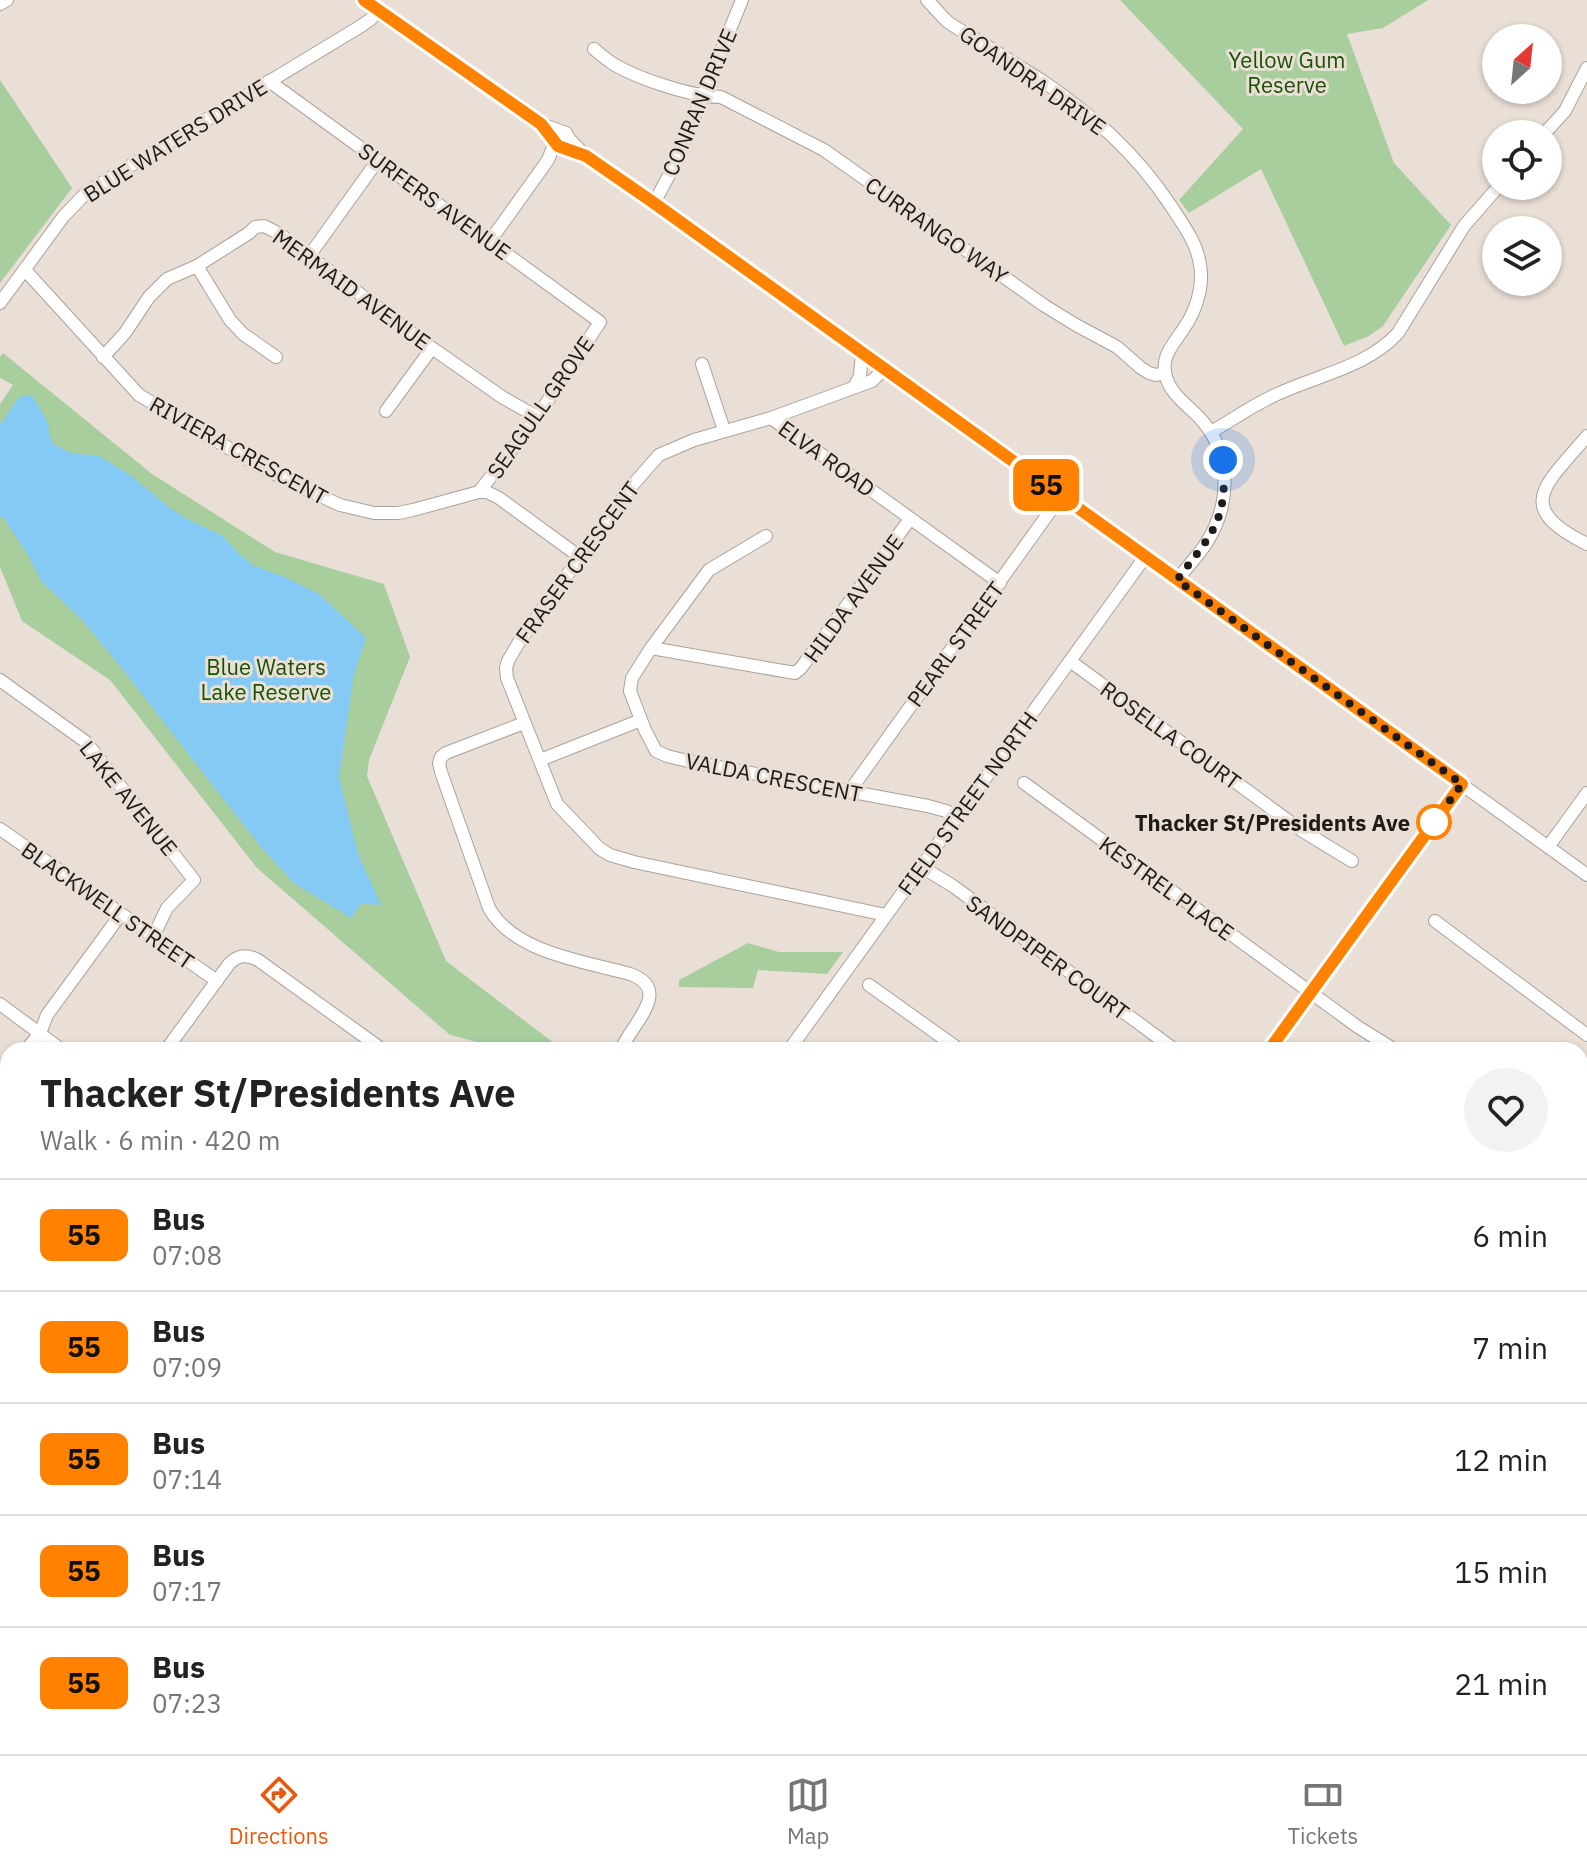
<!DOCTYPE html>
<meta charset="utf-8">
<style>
:root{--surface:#fff;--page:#f2f2f2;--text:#222;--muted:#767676;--line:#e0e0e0;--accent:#ea580c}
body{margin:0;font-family:"IBM Plex Sans",sans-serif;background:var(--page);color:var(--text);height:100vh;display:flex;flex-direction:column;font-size:30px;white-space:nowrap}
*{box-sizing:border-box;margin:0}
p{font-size:26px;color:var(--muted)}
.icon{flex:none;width:44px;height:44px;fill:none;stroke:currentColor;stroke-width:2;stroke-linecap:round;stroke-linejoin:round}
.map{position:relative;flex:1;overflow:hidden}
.panel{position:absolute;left:0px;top:1042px;width:1588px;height:712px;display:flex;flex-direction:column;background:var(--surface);border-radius:24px 24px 0 0;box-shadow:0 2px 6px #0004}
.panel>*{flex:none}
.badge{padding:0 16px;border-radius:12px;font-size:28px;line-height:52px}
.needle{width:52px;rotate:27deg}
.fabs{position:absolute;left:1482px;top:24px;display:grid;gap:16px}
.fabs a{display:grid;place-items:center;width:80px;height:80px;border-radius:50%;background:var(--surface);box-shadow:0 2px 6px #0004;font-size:40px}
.you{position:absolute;width:40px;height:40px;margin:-20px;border:6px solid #fff;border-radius:50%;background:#1a73e8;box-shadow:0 0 0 12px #1a73e833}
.map>.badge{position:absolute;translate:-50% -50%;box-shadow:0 0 0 4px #fff}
.round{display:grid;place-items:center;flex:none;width:84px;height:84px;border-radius:42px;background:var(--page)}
.head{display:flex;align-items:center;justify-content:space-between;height:136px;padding:0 40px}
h1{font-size:38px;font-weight:700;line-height:60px}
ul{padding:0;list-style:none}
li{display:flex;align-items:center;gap:24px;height:112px;padding:0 40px;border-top:2px solid var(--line)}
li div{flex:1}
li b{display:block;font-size:30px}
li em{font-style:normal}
li .badge{min-width:88px;font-weight:700;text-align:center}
.dock{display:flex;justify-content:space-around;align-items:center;height:112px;border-top:2px solid var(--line);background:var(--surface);font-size:22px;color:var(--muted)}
.dock a{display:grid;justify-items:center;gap:4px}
.dock .active{color:var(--accent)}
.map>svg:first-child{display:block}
.green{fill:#a8ce9e}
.water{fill:#85c9f5}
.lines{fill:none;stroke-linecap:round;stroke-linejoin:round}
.minor-casing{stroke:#aca198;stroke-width:14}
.minor{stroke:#fff;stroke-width:12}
.line-casing{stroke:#fff;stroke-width:18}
.line{stroke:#ff8200;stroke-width:12}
.walk{stroke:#1f1b18;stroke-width:8;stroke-dasharray:0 14.4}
.stop-dot{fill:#fff;stroke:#ff8200;stroke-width:4}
.labels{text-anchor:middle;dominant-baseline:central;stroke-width:6;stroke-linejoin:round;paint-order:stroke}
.park-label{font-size:22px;fill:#185200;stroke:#eadfd6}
.street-label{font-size:22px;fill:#1f1b18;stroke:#eadfd6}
.stop-label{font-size:22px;font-weight:bold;fill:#1f1b18;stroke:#eadfd6;text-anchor:end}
</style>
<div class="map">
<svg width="1587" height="1754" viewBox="0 0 1587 1754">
<rect width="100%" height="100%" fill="#eadfd6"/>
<g class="green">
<polygon points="1120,0 1428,0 1383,28 1347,34 1394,163 1451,225 1383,326 1369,336 1344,346 1261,169 1189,213 1179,200 1243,129"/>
<polygon points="0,80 72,188 0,283"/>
<polygon points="3,353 152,474 275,552 384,584 410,657 369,760 367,776 446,961 563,1050 508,1050 450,1035 257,868 110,680 22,621 0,567 0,404 13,385 0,378 0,357"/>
<polygon points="748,943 779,952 843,952 827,974 758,970 753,988 679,987 679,980"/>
<polygon points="0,1633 8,1639 8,1697 5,1701 0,1697"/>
<polygon points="696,1746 859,1746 875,1754 688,1754"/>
</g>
<polygon class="water" points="32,395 48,423 50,437 53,444 71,453 99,456 130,475 170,508 187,519 223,536 238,553 254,566 285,577 319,594 366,638 354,674 339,777 358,854 381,905 361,904 351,918 294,883 260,846 120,666 82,620 42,582 29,557 5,520 0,516 0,425 19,397"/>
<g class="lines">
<g class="minor-casing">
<g id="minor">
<polyline points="365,0 541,124 566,133 570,140 568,145 564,147 558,146 555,142 555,136 560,132"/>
<path d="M 927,0 C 934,7 941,16 948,22 C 956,28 966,33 974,38 C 996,52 1019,66 1041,80 C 1094,116 1135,152 1171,206 C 1183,225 1197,242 1200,265 C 1204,286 1196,311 1184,328 C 1174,344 1160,356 1166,377 C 1172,397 1191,407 1204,423 C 1232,457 1230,505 1207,542 C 1199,555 1187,567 1177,580"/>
<polyline points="0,4 7,0"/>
<path d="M 594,49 C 601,55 608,61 615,65 C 639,79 693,97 721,97 L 824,150 L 1045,306 L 1076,325 L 1117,347 L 1141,368 L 1149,373 L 1156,375 L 1165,373"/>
<polyline points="269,81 600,322 537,417 479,492"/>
<polyline points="1544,134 1565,111 1587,68"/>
<polyline points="570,140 586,156 885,368 1587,875"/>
<polyline points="654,203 674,166 742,0"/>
<polyline points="490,241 548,160 555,142"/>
<polyline points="309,256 378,160"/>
<polyline points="197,266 230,320 243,334 276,357"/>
<polyline points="25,270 139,395 259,466 297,485 340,505 374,513 398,513 413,510 479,492 487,492 499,498 580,557"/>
<polyline points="0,303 63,217 87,192 361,26 371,19 378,10"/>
<polyline points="103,357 125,333 149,297 167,279 197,266 249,233 255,227 264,226 280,234 432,348 502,397 537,417"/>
<polyline points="702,364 724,430"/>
<polyline points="885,368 872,381 771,418 694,440 659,455 630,488 519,642 508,661 506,668 507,678 557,804 600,849 610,855 634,862 886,915"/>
<polyline points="854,387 860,376 862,352"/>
<polyline points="386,411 432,348"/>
<polyline points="771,418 1000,583"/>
<path d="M 1211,432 C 1234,419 1257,402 1282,392 C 1322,374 1368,366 1398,333 L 1464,226 L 1499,186"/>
<path d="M 1587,436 C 1547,484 1511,507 1587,544"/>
<polyline points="766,536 709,570 651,648 632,678 630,691 645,730 656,751 667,756 692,762 928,806 946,811 957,816"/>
<polyline points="651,648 795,673 801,668 910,519"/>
<polyline points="1070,661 1301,830 1352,861"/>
<polyline points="0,680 86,742 194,880 167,908 153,937"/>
<path d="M 524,723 L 446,753 L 441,757 L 439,763 L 441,772 L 489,908 C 514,953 584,961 630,974 C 674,990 631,1024 621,1050"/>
<polyline points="540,760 641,720"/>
<polyline points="1024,783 1358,1027 1395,1050"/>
<polyline points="849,792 1061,496"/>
<polyline points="0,829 217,981"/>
<polyline points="1548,847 1587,793"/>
<polyline points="920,866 953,886 1175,1050"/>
<polyline points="1435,921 1587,1035"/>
<polyline points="869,985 960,1050"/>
<polyline points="0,1004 62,1050"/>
<polyline points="26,1050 40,1033 47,1015 121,914"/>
<path d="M 166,1050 L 229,964 C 238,955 246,954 258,960 L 383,1050"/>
<polyline points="789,1050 1145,557"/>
<polyline points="1268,1050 1462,784"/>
<polyline points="0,1083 8,1073"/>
<polyline points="0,1145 8,1151"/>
<polyline points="1580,1158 1587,1143"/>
<polyline points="1580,1183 1587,1188"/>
<polyline points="0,1338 8,1351"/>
<polyline points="1580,1342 1587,1346"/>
<polyline points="0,1552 8,1547"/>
<polyline points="0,1576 8,1589"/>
<polyline points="1580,1654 1587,1659"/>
<polyline points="0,1713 8,1719"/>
<polyline points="45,1746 57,1754"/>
<polyline points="104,1746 109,1754"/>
<polyline points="264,1746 272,1754"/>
<polyline points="448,1746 457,1754"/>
<polyline points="627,1746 636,1754"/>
<polyline points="875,1746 891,1754"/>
<polyline points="1127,1746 1142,1754"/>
<polyline points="1492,1746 1503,1754"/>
<polyline points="188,1754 195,1746"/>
<polyline points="671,1754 679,1746"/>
<polyline points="1190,1754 1194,1746"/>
<polyline points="1323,1754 1326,1746"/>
</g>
</g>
<use href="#minor" class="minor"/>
</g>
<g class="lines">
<g class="line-casing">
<polyline id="line" points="364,0 541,124 558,146 586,156 654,203 1462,784 1269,1050"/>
</g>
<use href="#line" class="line"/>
<path class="walk" d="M 1223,460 C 1228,522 1212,533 1177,580 L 1462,784 L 1434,822"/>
</g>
<circle class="stop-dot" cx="1434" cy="822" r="16"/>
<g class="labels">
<g class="park-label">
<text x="1287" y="59">Yellow Gum<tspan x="1287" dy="25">Reserve</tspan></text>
<text x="266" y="666">Blue Waters<tspan x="266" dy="25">Lake Reserve</tspan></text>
</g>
<g class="street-label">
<text transform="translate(1033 80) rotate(35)">GOANDRA DRIVE</text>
<text transform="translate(699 102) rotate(-67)">CONRAN DRIVE</text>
<text transform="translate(175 140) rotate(-32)">BLUE WATERS DRIVE</text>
<text transform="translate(435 201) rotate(36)">SURFERS AVENUE</text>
<text transform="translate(937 230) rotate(35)">CURRANGO WAY</text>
<text transform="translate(352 289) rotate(36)">MERMAID AVENUE</text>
<text transform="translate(540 407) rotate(-55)">SEAGULL GROVE</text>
<text transform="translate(239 450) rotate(29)">RIVIERA CRESCENT</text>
<text transform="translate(827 458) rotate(36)">ELVA ROAD</text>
<text transform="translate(577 562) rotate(-54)">FRASER CRESCENT</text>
<text transform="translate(853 598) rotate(-54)">HILDA AVENUE</text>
<text transform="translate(955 644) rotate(-54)">PEARL STREET</text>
<text transform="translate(1171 735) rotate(36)">ROSELLA COURT</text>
<text transform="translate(774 777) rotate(11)">VALDA CRESCENT</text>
<text transform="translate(129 798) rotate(51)">LAKE AVENUE</text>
<text transform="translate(967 803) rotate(-54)">FIELD STREET NORTH</text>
<text transform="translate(1167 888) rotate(36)">KESTREL PLACE</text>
<text transform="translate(108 905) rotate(35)">BLACKWELL STREET</text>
<text transform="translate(1048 957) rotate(36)">SANDPIPER COURT</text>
</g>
<g class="stop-label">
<text x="1410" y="822">Thacker St/Presidents Ave</text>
</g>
</g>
</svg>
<div class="fabs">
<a><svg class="needle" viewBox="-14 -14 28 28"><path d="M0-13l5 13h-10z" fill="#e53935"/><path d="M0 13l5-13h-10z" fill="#767676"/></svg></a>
<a><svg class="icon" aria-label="locate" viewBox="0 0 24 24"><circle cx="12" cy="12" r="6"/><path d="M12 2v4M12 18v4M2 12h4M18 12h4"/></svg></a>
<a><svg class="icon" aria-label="layers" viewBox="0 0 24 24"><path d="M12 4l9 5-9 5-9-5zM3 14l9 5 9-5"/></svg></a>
</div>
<div class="you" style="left:1223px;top:460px"></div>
<b class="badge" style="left:1046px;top:485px;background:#ff8200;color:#111">55</b>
<section class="panel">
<div class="head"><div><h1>Thacker St/Presidents Ave</h1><p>Walk · 6 min · 420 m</p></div><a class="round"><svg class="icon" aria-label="heart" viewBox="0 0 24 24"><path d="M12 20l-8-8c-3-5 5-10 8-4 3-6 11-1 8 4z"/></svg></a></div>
<ul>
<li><span class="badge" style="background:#ff8200;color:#111">55</span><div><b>Bus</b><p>07:08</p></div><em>6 min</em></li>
<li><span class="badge" style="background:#ff8200;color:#111">55</span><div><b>Bus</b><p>07:09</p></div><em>7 min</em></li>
<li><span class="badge" style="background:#ff8200;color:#111">55</span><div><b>Bus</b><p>07:14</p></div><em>12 min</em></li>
<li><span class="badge" style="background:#ff8200;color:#111">55</span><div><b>Bus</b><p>07:17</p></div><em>15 min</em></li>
<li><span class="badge" style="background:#ff8200;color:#111">55</span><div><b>Bus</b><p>07:23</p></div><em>21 min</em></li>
</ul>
</section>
</div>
<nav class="dock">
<a class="active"><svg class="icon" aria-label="directions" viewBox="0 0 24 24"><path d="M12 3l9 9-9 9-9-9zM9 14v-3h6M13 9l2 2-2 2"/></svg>Directions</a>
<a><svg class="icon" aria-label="map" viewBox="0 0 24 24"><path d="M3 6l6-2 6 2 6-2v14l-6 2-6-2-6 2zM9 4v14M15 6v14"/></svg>Map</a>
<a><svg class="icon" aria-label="tickets" viewBox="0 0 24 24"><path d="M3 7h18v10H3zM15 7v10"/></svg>Tickets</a>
</nav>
